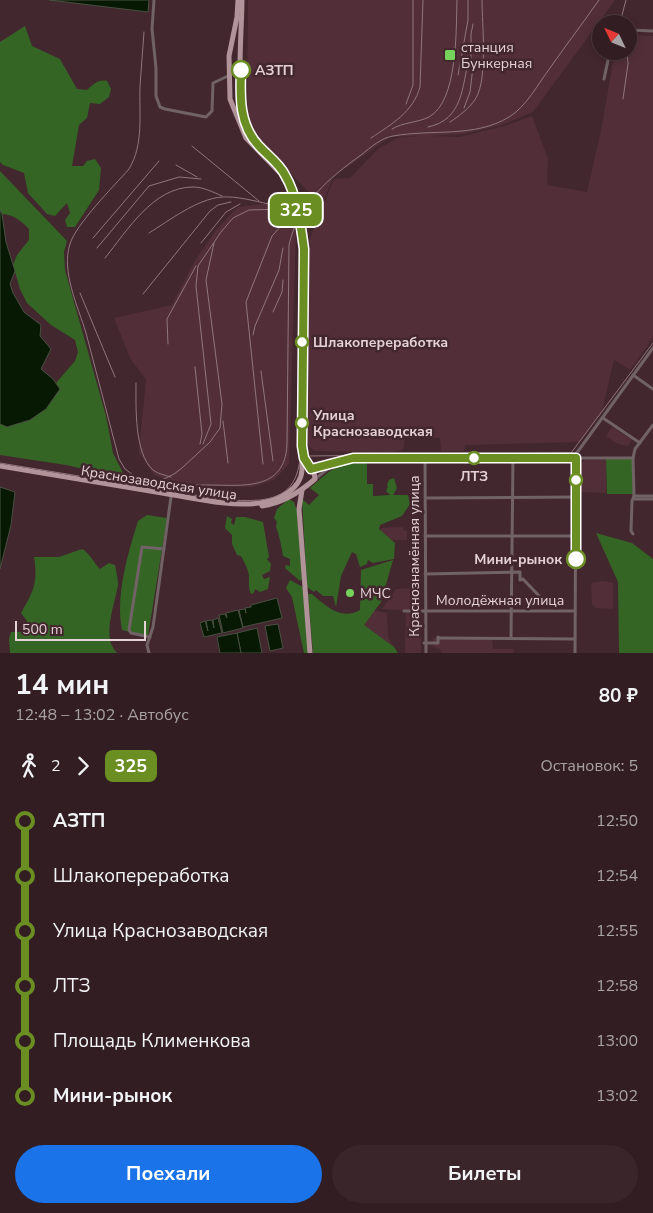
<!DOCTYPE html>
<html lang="ru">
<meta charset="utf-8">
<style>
:root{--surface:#321d22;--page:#3a262a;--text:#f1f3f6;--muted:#a8a2a5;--line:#4d3b40;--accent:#1a73e8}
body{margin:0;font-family:"Nunito Sans",sans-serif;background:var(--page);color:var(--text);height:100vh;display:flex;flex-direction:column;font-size:19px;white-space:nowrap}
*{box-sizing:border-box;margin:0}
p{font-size:16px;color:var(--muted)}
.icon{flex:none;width:28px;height:28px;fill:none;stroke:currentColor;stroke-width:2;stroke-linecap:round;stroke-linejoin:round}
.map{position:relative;height:653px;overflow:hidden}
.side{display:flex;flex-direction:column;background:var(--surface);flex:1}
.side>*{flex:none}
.badge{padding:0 10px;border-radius:8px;font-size:18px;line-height:32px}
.needle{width:32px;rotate:313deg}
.controls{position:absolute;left:592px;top:15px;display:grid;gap:10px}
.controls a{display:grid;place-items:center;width:45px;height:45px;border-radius:50%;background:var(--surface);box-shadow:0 2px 8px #0003,0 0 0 1px var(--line);font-size:25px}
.scale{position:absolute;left:15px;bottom:12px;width:131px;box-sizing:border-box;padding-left:5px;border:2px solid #e4d1d5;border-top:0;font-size:14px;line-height:18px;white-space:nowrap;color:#e4d1d5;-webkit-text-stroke:4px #43272e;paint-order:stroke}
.map>.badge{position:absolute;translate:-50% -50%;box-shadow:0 0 0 2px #fff}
.legs{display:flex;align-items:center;gap:8px;height:55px;padding:0 15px;font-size:16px}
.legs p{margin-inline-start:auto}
.overview{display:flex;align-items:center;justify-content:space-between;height:85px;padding:0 15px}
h1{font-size:28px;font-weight:700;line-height:38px}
.button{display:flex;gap:10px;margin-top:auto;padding:10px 15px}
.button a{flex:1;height:58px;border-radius:30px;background:var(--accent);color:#fff;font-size:20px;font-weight:700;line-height:58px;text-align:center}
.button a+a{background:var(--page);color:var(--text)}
ul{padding:0 15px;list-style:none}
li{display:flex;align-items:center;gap:18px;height:55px;font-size:19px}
li i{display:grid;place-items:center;width:8px;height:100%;margin:0 6px;background:currentColor}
li i::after{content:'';width:12px;height:12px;margin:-6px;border:4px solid;border-radius:50%;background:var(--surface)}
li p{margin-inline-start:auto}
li:first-child i{background:linear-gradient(#0000 50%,currentColor 0)}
li:last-child i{background:linear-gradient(currentColor 50%,#0000 0)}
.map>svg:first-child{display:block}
.built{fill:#522f38}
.green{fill:#346525}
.water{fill:#071903;stroke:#495042}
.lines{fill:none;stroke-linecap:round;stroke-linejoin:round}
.minor{stroke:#716266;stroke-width:3}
.major{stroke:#b1939a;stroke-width:5}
.tram{stroke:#8f777c;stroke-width:1}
.rail{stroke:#8f777c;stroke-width:1}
.major-bridge{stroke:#b1939a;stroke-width:5}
.line-1-casing{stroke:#fff;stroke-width:11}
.line-1{stroke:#6b8e23;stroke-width:8}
.poi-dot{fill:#76d25a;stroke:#43272e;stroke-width:2}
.stop-1-dot{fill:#fff;stroke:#6b8e23;stroke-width:2.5}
.labels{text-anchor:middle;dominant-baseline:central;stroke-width:5;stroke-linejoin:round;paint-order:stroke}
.poi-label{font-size:14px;fill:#e4d1d5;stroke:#43272e;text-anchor:start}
.stop-label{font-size:14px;font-weight:bold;fill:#e4d1d5;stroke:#43272e;text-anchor:start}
.street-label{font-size:14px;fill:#e4d1d5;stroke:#43272e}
</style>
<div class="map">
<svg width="653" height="653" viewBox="0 0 653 653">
<rect width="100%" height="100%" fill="#43272e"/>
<g class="built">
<polygon points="248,0 615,0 533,112 502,125 463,134 430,136 460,137 505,126 532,116 548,159 547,185 587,192 601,131 615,51 629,51 629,35 653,36 653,338 630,370 614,360 602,411 579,442 465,445 464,451 441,451 440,438 405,438 403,450 391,452 314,451 308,445 307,308 309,241 334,179 350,178 379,148 398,138 419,136 390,137 333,177 324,200 314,197 259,141 247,117"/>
<polygon points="284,201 296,232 289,464 274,480 252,487 181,485 154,475 139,453 146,379 131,360 114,318 172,305 194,262 216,230 238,207"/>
<polygon points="612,427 632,440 628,446 618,444 606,436"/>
<polygon points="585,460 606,460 606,493 579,492 579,462 584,462"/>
<polygon points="403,527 404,531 407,531 407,540 392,540 381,533 381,528"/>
<polygon points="603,581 613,583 613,609 596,608 592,604 591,583"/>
<polygon points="417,588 416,611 382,609 396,589"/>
<polygon points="370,610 387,613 388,637 397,653 351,653"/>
<polygon points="406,613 420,613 421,653 405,653"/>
<polygon points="433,638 492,639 493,649 513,649 514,653 442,653 440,649 433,647"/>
</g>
<g class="green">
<path d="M 25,26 L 32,46 L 60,59 L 77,89 L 87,90 C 93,85 98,79 107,81 L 111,89 L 109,97 L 100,104 L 90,103 L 87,118 L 79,125 L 72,166 L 83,166 L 87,161 L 95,159 L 101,168 L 99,190 L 75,227 L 67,227 L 65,220 L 70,213 L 67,203 L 55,216 L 47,214 L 28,193 L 24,173 L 3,165 L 0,162 L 0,42 Z"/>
<path d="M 0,171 L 67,241 L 64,252 L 65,270 L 106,416 L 113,453 L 123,473 L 128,478 L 120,477 L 66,465 L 0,455 L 0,424 L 8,427 L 30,420 L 46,409 L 60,389 L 56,383 L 75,361 L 78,352 L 75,340 L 51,325 L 27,303 L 20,289 L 13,265 L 17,255 L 29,240 L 29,229 C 21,221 15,215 2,214 L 0,210 Z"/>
<polygon points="606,459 633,459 633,494 607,494"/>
<path d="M 367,462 L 367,484 L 373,484 L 373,496 L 390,495 L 386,491 L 388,486 L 387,485 L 389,480 L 394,478 L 397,488 L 393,495 L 408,495 L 410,504 L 402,516 L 380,525 L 379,529 L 395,543 L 394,559 L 373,563 L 368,560 L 367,564 L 360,567 L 356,554 L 352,552 L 341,576 L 336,607 L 333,596 L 323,596 L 316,590 L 314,592 L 307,587 L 302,499 L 309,505 L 319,495 L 310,488 C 333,468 336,463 367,462 Z"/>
<path d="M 289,499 L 294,502 L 297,511 L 302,579 L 300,581 L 285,568 L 286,565 L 290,566 L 290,559 L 283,556 C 281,545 280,537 276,527 L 277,522 L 274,518 L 277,509 Z"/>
<path d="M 147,515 L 167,518 L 148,636 L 122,630 C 115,596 128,553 138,521 Z"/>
<path d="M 227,516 L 232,519 L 231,523 L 234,525 L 236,517 L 245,517 L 263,522 L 269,557 L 267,559 L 271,564 L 270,571 L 262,575 L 264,579 L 270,577 L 268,589 L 260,592 L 255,589 L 254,593 L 251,594 C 248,587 249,584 249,577 C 249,570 244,562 241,556 L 237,555 L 232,544 L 232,535 L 225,528 Z"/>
<polygon points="596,533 632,543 653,559 653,653 619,653 618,582"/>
<path d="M 82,549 C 88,551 94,563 100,569 L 109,563 L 115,565 C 116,571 118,578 118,585 C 115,604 101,637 117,653 L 10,653 L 9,639 L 11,632 L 25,632 L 27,621 L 21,613 C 34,591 38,582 34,557 L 59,557 Z"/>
<path d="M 393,560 L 381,602 L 364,625 L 394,647 L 398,653 L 313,653 L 308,594 L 312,594 C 326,606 341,621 360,610 L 361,570 Z"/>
<polygon points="290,580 303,587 308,653 304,653 292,597 286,588"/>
</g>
<g class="water">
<polygon points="49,0 149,0 148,12"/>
<polygon points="0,210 2,214 6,242 15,271 10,284 13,293 24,312 41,325 40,336 51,349 41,369 53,379 60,389 46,409 30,420 7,427 0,424"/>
<polygon points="0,487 15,492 11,525 0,569"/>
<polygon points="277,598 282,618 243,627 239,610 245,609 246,613 245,608 251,607 251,605"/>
<polygon points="238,610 243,628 223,633 219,615 225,614 227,618 226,613"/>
<polygon points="218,618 222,633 204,637 200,623 205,621 208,631 206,621 212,620 214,628 213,620"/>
<polygon points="278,624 283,648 270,651 265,626"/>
<polygon points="257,628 262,653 241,653 237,633"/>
<polygon points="237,633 241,653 220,653 217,637"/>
</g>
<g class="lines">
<g class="minor">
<polyline points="154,0 152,29 156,68 156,96 160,107 165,109 206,117 212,111 213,83 228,76"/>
<polyline points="629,30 653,31"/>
<polyline points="604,79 610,51"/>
<polyline points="633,375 653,389"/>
<polyline points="603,418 640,443"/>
<polyline points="570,457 576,454 653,348"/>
<polyline points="425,458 426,653"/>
<polyline points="327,465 353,458 633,458"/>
<polyline points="315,479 334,464"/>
<polyline points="634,496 653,496"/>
<polyline points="426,498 576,497"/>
<polyline points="633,499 653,499"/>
<polyline points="633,534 631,531 632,501 634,496 633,458 635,449 653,425"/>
<polyline points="425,536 576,536"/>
<polyline points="425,574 520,572 520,580 523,579 541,598"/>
<polyline points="404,611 424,611"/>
<polyline points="424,611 575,611"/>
<polyline points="150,637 131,633 129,630 142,547 164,549"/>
<polyline points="438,638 575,639"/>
<polyline points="511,638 513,458"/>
<polyline points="424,643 438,643 438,637"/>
<polyline points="149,653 147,645 153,627 171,497"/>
<polyline points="575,653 576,458"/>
</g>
<g class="major">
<polyline points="238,0 237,17 229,56 230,99 246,138 281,174 292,195"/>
<path d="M 242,0 C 242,32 234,108 249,133 C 258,150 277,160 286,177"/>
<polyline points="308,464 318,466 327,465"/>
<path d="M 0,466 C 54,475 108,484 162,493 C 194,498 228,507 260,503 C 278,500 301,490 302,470 L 304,249 L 300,228"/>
<polyline points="302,490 299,509 310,653"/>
<path d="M 262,506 C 283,503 300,492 315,479 L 314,472 L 304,456"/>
</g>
<path class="tram" d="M 0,463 L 224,500 C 260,501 295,505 300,459 L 307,456 L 571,453 L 653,343"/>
<g class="rail">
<polyline points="622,24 622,15 626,0"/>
<path d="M 144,32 C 143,50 141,68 140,86 C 139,114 144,144 129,169 C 114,186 76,224 70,244 C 61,272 78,306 86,333 C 97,375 108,417 119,459 L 125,469 L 136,477 L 153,482 L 162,480 L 174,474 L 182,468 L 210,442 L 220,428 L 222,404 L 206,280 L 214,243"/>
<polyline points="471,66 471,34 473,24"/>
<polyline points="458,75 468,20 468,0"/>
<polyline points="623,99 628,64 627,51"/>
<polyline points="406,104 413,85 413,0"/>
<polyline points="464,108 470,92 473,67"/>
<path d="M 450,122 C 459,116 470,108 476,98 C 488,77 482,25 482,0"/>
<path d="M 428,127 C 463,120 462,87 469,58"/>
<path d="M 392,129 C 403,122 417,123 429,117 C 458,101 456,30 457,0"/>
<path d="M 371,138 C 392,124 413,112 420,87 L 423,0"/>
<polyline points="192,146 259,201"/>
<polyline points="176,165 197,177"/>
<path d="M 149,233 C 170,220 197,199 222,197 C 237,196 254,201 269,204"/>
<polyline points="93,238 159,161"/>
<polyline points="201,243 226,212 240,204"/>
<polyline points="97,248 149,186 179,177 201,179"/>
<path d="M 105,258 C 127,231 153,187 193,187 C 203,187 213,192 222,196"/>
<polyline points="80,293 115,377"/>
<polyline points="143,294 210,211 218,205 231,202"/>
<polyline points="273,312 282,292 283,280"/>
<polyline points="253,335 255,326 279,270 283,248"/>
<polyline points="168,344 167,319 196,266"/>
<polyline points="195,367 202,434 200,444"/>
<polyline points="261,371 273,461"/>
<path d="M 136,383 C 136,406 134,453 153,470 C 158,474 165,475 171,477"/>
<polyline points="223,421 228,463"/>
<polyline points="203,444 211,424 196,286 198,266 221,232 233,218 249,210 284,209 300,201"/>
<polyline points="263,464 246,302 272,236 305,200"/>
<path d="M 153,482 C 170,487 190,485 207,485 C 242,485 285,492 287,444 L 289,245 C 298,204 329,178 361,155 C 371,147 381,138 393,136 C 431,129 475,138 509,117 C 526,107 538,84 550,68 C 566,45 583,23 599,0"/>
</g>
<polyline class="major-bridge" points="292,195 300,228"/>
</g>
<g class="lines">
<g class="line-1-casing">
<path id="line-1" d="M 241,70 C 240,97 239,125 259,146 C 267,155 279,163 285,175 C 297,195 301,226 304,249 L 302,446 L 304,458 L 311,469 L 353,458 L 576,458 L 576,559"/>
</g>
<use href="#line-1" class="line-1"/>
</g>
<g class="poi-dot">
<rect x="444" y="49" width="12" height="12" rx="2.5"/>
<circle cx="350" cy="593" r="5"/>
</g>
<g class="stop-1-dot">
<circle cx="241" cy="70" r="9"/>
<circle cx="302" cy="342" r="6"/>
<circle cx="302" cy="423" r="6"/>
<circle cx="474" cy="458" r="6"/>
<circle cx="576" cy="480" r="6"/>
<circle cx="576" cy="559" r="9"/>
</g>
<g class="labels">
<g class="poi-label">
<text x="461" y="47">станция<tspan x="461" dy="16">Бункерная</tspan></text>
<text x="360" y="593">МЧС</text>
</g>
<g class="stop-label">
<text x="255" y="70">АЗТП</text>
<text x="313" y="342">Шлакопереработка</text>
<text x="313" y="415">Улица<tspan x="313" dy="16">Краснозаводская</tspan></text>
<text x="474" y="476" text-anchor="middle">ЛТЗ</text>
<text x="562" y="559" text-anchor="end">Мини-рынок</text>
</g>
<g class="street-label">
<text transform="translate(159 483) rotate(9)">Краснозаводская улица</text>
<text transform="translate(414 556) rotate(-90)">Краснознамённая улица</text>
<text x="500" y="600">Молодёжная улица</text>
</g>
</g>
</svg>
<div class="controls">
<a><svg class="needle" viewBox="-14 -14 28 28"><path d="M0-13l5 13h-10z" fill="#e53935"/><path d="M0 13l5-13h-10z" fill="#a8a2a5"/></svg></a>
</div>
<div class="scale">500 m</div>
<b class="badge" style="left:296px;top:210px;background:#6b8e23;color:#fff">325</b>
</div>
<section class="side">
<div class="overview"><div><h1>14 мин</h1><p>12:48 – 13:02 · Автобус</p></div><b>80 ₽</b></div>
<div class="legs"><svg class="icon" aria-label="walk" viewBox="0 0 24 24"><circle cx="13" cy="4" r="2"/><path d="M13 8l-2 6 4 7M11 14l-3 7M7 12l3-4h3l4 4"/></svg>2<svg class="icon" aria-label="forward" viewBox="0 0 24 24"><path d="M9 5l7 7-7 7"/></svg><b class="badge" style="background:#6b8e23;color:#fff">325</b><p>Остановок: 5</p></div>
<ul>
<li><i style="color:#6b8e23"></i><b>АЗТП</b><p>12:50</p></li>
<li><i style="color:#6b8e23"></i><span>Шлакопереработка</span><p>12:54</p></li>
<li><i style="color:#6b8e23"></i><span>Улица Краснозаводская</span><p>12:55</p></li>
<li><i style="color:#6b8e23"></i><span>ЛТЗ</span><p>12:58</p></li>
<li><i style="color:#6b8e23"></i><span>Площадь Клименкова</span><p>13:00</p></li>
<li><i style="color:#6b8e23"></i><b>Мини-рынок</b><p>13:02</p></li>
</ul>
<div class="button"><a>Поехали</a><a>Билеты</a></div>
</section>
